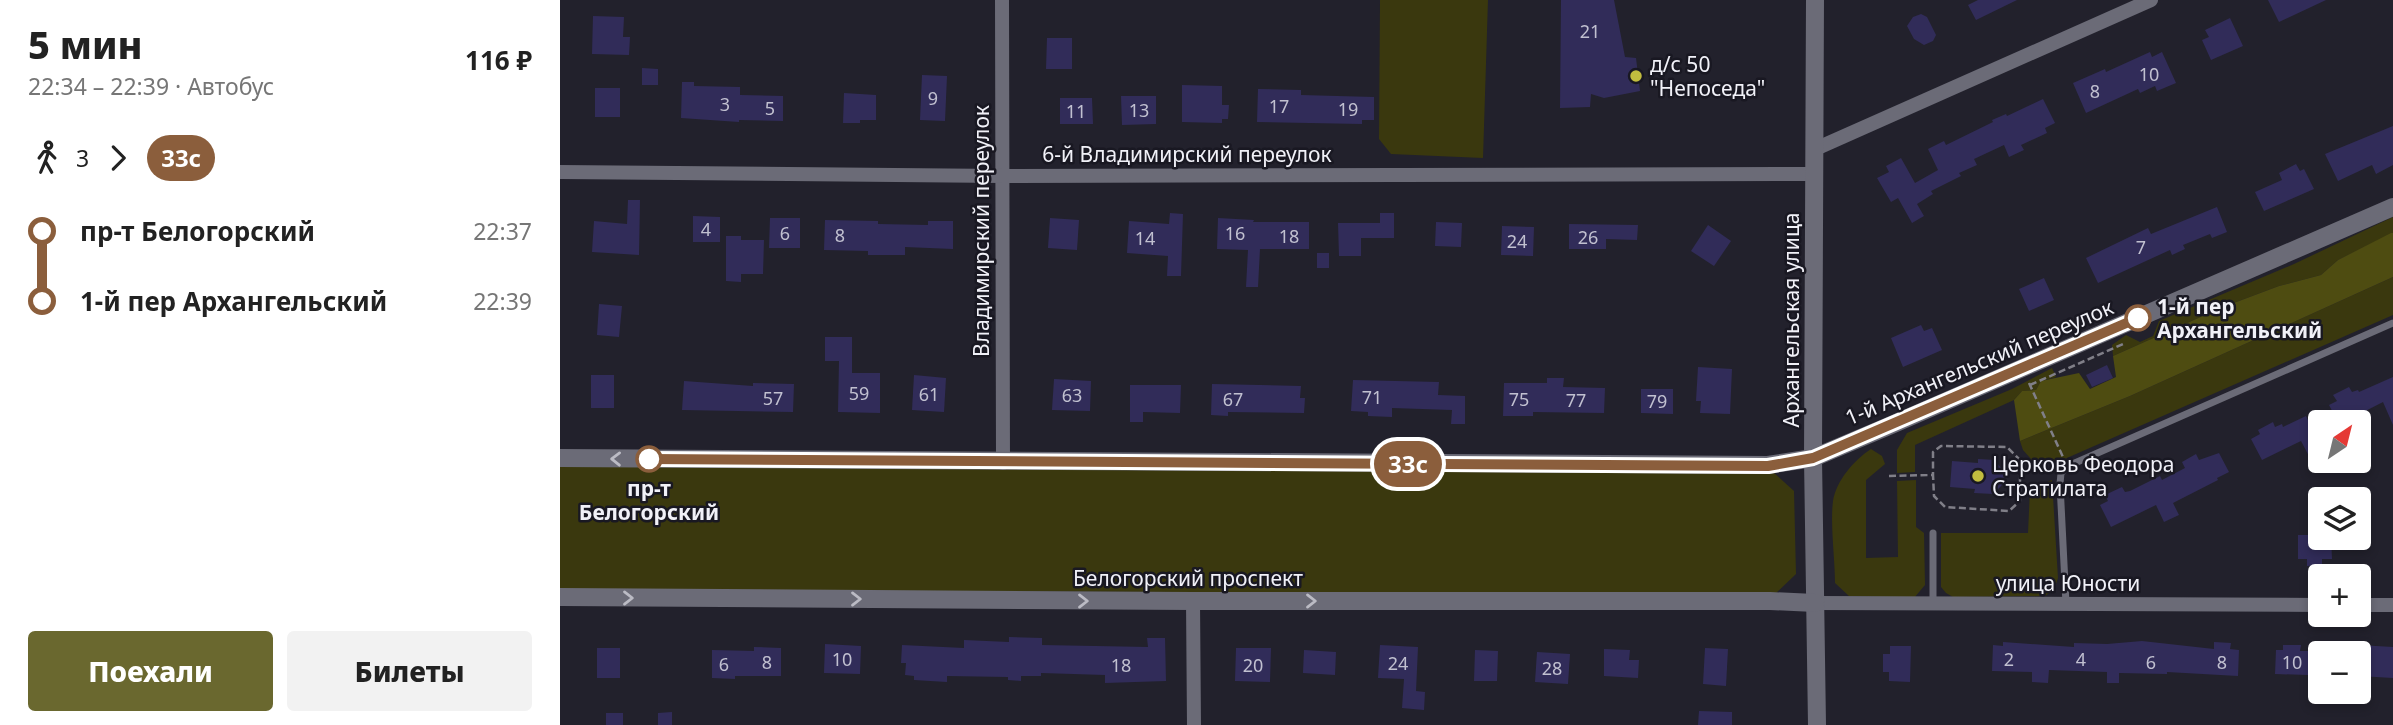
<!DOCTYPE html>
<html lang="ru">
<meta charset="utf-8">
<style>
:root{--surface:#fff;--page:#f2f2f2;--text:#222;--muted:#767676;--accent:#6a682f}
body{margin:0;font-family:"Noto Sans",sans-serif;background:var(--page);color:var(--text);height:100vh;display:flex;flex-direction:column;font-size:26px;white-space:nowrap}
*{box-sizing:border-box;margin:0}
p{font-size:23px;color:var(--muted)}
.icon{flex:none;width:38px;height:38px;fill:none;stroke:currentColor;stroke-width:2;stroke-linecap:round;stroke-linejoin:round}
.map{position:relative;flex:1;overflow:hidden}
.panel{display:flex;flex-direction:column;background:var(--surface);width:560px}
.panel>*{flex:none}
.badge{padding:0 14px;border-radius:23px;font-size:24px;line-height:46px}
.needle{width:46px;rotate:35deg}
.buttons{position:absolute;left:1748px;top:410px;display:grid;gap:14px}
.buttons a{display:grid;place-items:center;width:63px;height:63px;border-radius:7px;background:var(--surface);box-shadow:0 4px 10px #0003;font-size:35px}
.map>.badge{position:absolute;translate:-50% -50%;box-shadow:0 0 0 4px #fff}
.legs{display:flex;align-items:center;gap:10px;height:77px;padding:0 28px;font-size:23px}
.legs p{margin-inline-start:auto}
.head{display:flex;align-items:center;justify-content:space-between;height:119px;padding:0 28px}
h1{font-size:38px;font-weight:800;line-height:52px}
.button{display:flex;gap:14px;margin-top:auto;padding:14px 28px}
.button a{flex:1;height:80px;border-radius:7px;background:var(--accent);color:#fff;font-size:28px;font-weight:800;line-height:80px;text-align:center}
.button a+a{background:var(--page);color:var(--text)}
ul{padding:0 28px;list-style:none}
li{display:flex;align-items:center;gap:24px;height:70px;font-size:26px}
li i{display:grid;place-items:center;width:10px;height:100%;margin:0 9px;background:currentColor}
li i::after{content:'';width:18px;height:18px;margin:-9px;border:5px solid;border-radius:50%;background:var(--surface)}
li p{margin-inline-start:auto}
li:first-child i{background:linear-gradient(#0000 50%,currentColor 0)}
li:last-child i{background:linear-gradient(currentColor 50%,#0000 0)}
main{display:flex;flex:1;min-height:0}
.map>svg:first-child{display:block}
.green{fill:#3a380e}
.forest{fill:#4e4c11}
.building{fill:#312c59}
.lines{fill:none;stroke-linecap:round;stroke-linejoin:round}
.path{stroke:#807f88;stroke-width:2.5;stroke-dasharray:7 3.5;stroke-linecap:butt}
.service{stroke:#6b6b77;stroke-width:7}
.minor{stroke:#6b6b77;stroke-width:14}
.tertiary{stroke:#6b6b77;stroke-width:18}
.oneway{stroke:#bbbbc4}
.line-1-casing{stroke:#fff;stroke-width:16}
.line-1{stroke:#8b5e3c;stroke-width:10}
.poi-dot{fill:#c2bd3f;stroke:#191822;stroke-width:2.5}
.stop-1-dot{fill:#fff;stroke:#8b5e3c;stroke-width:3.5}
.labels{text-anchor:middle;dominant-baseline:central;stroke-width:5;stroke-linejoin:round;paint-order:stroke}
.number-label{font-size:18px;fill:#c1c0d0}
.poi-label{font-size:21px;fill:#f1f1f8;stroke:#191822;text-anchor:start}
.street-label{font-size:21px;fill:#f1f1f8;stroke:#191822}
.stop-label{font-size:21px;font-weight:bold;fill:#f1f1f8;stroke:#191822;text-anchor:start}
</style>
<main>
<section class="panel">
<div class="head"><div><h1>5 мин</h1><p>22:34 – 22:39 · Автобус</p></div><b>116 ₽</b></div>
<div class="legs"><svg class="icon" aria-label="walk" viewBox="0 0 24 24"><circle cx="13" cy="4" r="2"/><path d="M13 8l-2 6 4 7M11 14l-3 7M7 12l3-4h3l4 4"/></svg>3<svg class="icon" aria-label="forward" viewBox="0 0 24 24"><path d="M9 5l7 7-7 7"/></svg><b class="badge" style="background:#8b5e3c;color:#fff">33с</b></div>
<ul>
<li><i style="color:#8b5e3c"></i><b>пр-т Белогорский</b><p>22:37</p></li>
<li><i style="color:#8b5e3c"></i><b>1-й пер Архангельский</b><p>22:39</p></li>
</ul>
<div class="button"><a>Поехали</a><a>Билеты</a></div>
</section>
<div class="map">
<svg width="1833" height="725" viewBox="0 0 1833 725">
<rect width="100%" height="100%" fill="#22212c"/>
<g class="green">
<polygon points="820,0 928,0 923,158 831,154 819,139"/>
<polygon points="1833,217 1833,233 1778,260 1761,275 1719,286 1663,307 1553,356 1552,345 1566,335 1580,342 1593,336 1599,321 1734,264"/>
<polygon points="1833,277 1833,315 1500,461 1471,468 1471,459 1463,450 1460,441 1570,396"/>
<polygon points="1492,368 1496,377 1481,381 1476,390 1462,391 1454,400 1355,445 1355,472 1337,473 1337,450 1347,433 1452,389"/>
<path d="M 1311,449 L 1322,456 L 1325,464 L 1306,480 L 1306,558 L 1338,557 L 1337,481 L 1356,480 L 1356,527 L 1364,533 L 1365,585 L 1354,598 L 1289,596 L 1275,583 C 1275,559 1270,524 1273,501 C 1276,481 1294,460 1311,449 Z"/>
<polygon points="0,466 1213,472 1234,491 1236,574 1215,594 0,590"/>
<polygon points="1492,480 1498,578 1494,590 1485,596 1393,597 1386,593 1381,587 1381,533 1468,533 1470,489"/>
</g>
<polygon class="forest" points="1831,233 1833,233 1833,277 1570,396 1460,441 1454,400 1462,391 1476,390 1481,381 1519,373 1530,389 1556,377 1553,356 1663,307 1719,286 1761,275 1778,260"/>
<g class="building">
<polygon points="1001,0 1054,0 1065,57 1076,58 1080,91 1044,98 1031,94 1030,107 1000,108"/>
<polygon points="1418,0 1457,0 1416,20 1408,5"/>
<polygon points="1708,0 1766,0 1719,22"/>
<polygon points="1361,14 1367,17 1376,35 1373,41 1364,45 1354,39 1347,26 1353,17"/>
<polygon points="33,16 64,17 63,37 70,37 69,55 32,54"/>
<polygon points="1670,18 1683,46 1651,60 1642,40 1649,37 1645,30"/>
<polygon points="487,38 512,38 512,69 486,69"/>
<polygon points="1590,52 1592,57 1602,52 1616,83 1597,91 1595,86 1580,93 1578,89 1526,113 1513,83 1545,69 1546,72"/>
<polygon points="82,68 98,69 98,85 82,85"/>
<polygon points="362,75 387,76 385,121 360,120"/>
<polygon points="122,82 134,82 134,86 180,87 180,95 223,96 223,121 179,120 179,122 121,118"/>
<polygon points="622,85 662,86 662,105 669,105 668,119 662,119 662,123 622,122"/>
<rect x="35" y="88" width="25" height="29"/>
<polygon points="698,89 741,90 741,95 814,97 814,120 802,120 802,124 697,122"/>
<polygon points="284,93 316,95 316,120 300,120 300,123 283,123"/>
<polygon points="561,96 596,96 596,124 562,125"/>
<polygon points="500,98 532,98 533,124 500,124"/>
<polygon points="1483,99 1495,123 1485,128 1487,133 1461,145 1464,150 1449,157 1444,145 1414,159 1417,165 1399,173 1401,176 1371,191 1373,194 1357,204 1364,216 1352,223 1338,198 1331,202 1317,178 1329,172 1326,166 1341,158 1355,183 1378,170 1368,149 1384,141 1386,145 1433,122 1432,120 1446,114 1447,116"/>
<polygon points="1833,126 1833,165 1816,174 1812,165 1778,181 1765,154"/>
<polygon points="1736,164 1740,171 1744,169 1754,189 1704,211 1695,192 1722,180 1719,173"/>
<polygon points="68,200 80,200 79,255 32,252 34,221 67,224"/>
<polygon points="1657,207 1667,232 1652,238 1650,234 1623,245 1625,249 1612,255 1610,250 1538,283 1526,258 1588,228 1591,234"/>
<polygon points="610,213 623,214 621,276 607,276 608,256 567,253 569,221 609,224"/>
<polygon points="820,213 834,213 834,238 801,238 801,256 779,256 778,223 820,223"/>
<polygon points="133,216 160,217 160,242 133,242"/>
<polygon points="210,218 240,218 240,248 209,248"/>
<polygon points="490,218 519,220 517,250 488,248"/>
<polygon points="658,218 694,220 693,222 749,222 749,249 700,249 698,287 686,287 688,250 657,249"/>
<polygon points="265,220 318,221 318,224 368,225 368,221 393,221 393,249 345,247 345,255 308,255 308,251 264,250"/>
<polygon points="876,222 902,223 901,247 875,246"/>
<polygon points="1009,224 1078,225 1077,240 1046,239 1046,249 1009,249"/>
<polygon points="1148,225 1171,241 1154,266 1131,251"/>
<polygon points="942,226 974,227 973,256 941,255"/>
<polygon points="166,236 181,236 181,240 204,240 203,274 181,274 181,282 166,281"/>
<rect x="757" y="253" width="12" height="15"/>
<polygon points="1484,278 1494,300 1469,311 1459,289"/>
<polygon points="39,304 62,306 59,337 37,335"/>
<polygon points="1361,325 1364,331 1372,328 1382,350 1343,367 1331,338"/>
<polygon points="265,337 292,337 292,373 320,373 320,413 278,412 279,361 265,361"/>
<polygon points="1547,365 1553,378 1532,387 1526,375"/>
<polygon points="1138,367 1172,369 1170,414 1140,413 1141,401 1136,401"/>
<rect x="31" y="375" width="23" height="33"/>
<polygon points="354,375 386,378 384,412 352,410"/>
<polygon points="1833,377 1833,425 1823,402 1784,422 1778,422 1769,405 1777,401 1773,395 1789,387 1792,392 1798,390 1799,392"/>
<polygon points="987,378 1004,378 1003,387 1045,388 1044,413 973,412 973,416 943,416 944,383 987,383"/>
<polygon points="494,379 531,381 530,411 492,410"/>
<polygon points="793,380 879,382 878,395 905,396 905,424 891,424 892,410 832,408 832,417 808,416 808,412 791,411"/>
<polygon points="124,381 193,386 193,383 234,384 233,412 122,410"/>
<polygon points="652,384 741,386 740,398 745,398 744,413 668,412 668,416 651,415"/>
<polygon points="570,385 621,385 620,413 583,412 583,422 570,422"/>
<polygon points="1081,389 1113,389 1113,414 1081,413"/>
<polygon points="1746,416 1760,445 1760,452 1750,458 1741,441 1702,460 1691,439 1700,434 1698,430 1713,422 1715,427 1722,424 1723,427"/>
<polygon points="1659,453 1669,472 1657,478 1658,480 1613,503 1619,515 1604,522 1596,505 1551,527 1540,505 1548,501 1545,495 1562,487 1565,492 1570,491 1600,476 1602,480 1625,468 1622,462 1636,454 1639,460"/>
<polygon points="1418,459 1435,460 1443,471 1445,478 1442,485 1433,494 1414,493 1415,489 1390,487 1392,461 1418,463"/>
<polygon points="1738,535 1760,535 1760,537 1771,537 1772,559 1762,559 1762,565 1747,566 1747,559 1738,559"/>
<polygon points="449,637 482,638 482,645 588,647 587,638 605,638 606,681 545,683 545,675 481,673 481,676 461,676 461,681 448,680 448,677 387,676 387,682 354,680 354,676 345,675 346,663 341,663 342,645 404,648 404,640 449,642"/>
<polygon points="1582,641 1654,649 1654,642 1671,643 1670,649 1679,650 1678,676 1607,672 1607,674 1559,673 1559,683 1547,683 1547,672 1489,670 1488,683 1472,682 1472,672 1432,671 1433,645 1443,646 1443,642 1514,647 1514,643 1547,644"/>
<polygon points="265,644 301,646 300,674 264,673"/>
<polygon points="820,645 858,647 856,691 865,692 864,710 842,708 844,679 818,678"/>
<polygon points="1723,645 1741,645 1740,651 1748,651 1748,675 1715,674 1716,650 1723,650"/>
<polygon points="1799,645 1833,647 1833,678 1799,676"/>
<polygon points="1330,646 1351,646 1350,682 1329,681 1329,672 1323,672 1323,654 1330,654"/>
<polygon points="194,647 221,648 221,676 175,676 175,679 152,678 152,650 194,651"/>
<rect x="37" y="648" width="23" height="30"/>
<polygon points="676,648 711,648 710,682 675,681"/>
<polygon points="1145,648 1168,649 1166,686 1143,684"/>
<polygon points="1044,649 1070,650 1069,660 1079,660 1078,678 1044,676"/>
<polygon points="744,650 776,652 775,675 743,673"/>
<polygon points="915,650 938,651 937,681 914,681"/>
<polygon points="977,652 1010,654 1008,684 975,682"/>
<polygon points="1139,711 1172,712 1172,725 1138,725"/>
<polygon points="112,712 112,725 98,725 98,713"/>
<rect x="46" y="713" width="17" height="12"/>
</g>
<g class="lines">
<g class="path">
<polyline points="1469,383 1503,457"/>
<polyline points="1470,385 1563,344"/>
<polyline points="1329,476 1373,475 1374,496 1385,507 1449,511 1460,501 1460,460 1447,447 1381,446 1373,452 1373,475"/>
</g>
<g class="service">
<polyline points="1373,604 1373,533"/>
<polyline points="1506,604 1500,484 1501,473 1508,466 1833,323"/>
</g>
<g class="minor">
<polyline points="442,0 443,463"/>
<polyline points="1253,150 1591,0"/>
<polyline points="0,172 442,176 1254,174"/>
<polyline points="633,601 634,725"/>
<polyline points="1255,603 1760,605"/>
<polyline points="1799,605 1833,605"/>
</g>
<g class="tertiary">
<polyline points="1255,0 1253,458 1257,725"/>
<polyline points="0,458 1208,465 1253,458 1329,426 1833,207"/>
<polyline points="0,597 633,601 1210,601 1255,603"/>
</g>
</g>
<defs><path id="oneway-chevron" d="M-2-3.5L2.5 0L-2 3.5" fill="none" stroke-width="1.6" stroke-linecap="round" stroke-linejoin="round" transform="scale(1.75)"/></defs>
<g class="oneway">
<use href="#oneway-chevron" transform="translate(56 459) rotate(-179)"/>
<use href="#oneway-chevron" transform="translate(68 598)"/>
<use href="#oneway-chevron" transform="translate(296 599)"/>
<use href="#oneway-chevron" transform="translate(523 601)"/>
<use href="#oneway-chevron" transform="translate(751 601)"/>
</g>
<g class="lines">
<g class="line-1-casing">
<polyline id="line-1" points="89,459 1208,466 1253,458 1578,318"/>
</g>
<use href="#line-1" class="line-1"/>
</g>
<g class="poi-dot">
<circle cx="1076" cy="76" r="7"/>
<circle cx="1418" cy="476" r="7"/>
</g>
<g class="stop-1-dot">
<circle cx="1578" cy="318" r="12"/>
<circle cx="89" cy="459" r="12"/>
</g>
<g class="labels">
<g class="number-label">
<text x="1030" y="31">21</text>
<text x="1589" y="74">10</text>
<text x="1535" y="91">8</text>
<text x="373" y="98">9</text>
<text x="165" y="104">3</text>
<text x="719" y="106">17</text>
<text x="210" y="108">5</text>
<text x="788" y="109">19</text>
<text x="579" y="110">13</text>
<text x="516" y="111">11</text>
<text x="146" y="229">4</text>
<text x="225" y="233">6</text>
<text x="675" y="233">16</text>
<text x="280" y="235">8</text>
<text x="729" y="236">18</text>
<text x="1028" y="237">26</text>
<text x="585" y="238">14</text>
<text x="957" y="241">24</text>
<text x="1581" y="247">7</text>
<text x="299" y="393">59</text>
<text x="369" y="394">61</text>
<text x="512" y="395">63</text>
<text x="812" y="397">71</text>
<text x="213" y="398">57</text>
<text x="673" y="399">67</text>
<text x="959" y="399">75</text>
<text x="1016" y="400">77</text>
<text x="1097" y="401">79</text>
<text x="282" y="659">10</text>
<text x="1449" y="659">2</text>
<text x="1521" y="659">4</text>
<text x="207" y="662">8</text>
<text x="1591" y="662">6</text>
<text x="1662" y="662">8</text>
<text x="1732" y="662">10</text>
<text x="838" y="663">24</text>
<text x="164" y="664">6</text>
<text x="561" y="665">18</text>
<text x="693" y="665">20</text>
<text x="992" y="668">28</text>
</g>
<g class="poi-label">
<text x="1090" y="64">д/с 50<tspan x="1090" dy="24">"Непоседа"</tspan></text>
<text x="1432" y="464">Церковь Феодора<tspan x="1432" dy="24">Стратилата</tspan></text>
</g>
<g class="street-label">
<text x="627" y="154">6-й Владимирский переулок</text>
<text transform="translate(421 231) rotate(-90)">Владимирский переулок</text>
<text transform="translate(1231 320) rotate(-90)">Архангельская улица</text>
<text transform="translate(1419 362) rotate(-23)">1-й Архангельский переулок</text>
<text x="628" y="578">Белогорский проспект</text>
<text x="1508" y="583">улица Юности</text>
</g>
<g class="stop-label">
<text x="1597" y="306">1-й пер<tspan x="1597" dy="24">Архангельский</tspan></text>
<text x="89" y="488" text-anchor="middle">пр-т<tspan x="89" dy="24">Белогорский</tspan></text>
</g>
</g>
</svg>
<div class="buttons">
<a><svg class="needle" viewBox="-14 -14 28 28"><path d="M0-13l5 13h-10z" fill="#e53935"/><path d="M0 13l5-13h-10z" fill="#767676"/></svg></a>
<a><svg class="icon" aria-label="layers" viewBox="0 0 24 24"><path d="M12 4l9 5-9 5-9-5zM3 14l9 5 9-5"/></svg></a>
<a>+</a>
<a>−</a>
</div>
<b class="badge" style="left:848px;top:464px;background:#8b5e3c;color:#fff">33с</b>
</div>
</main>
